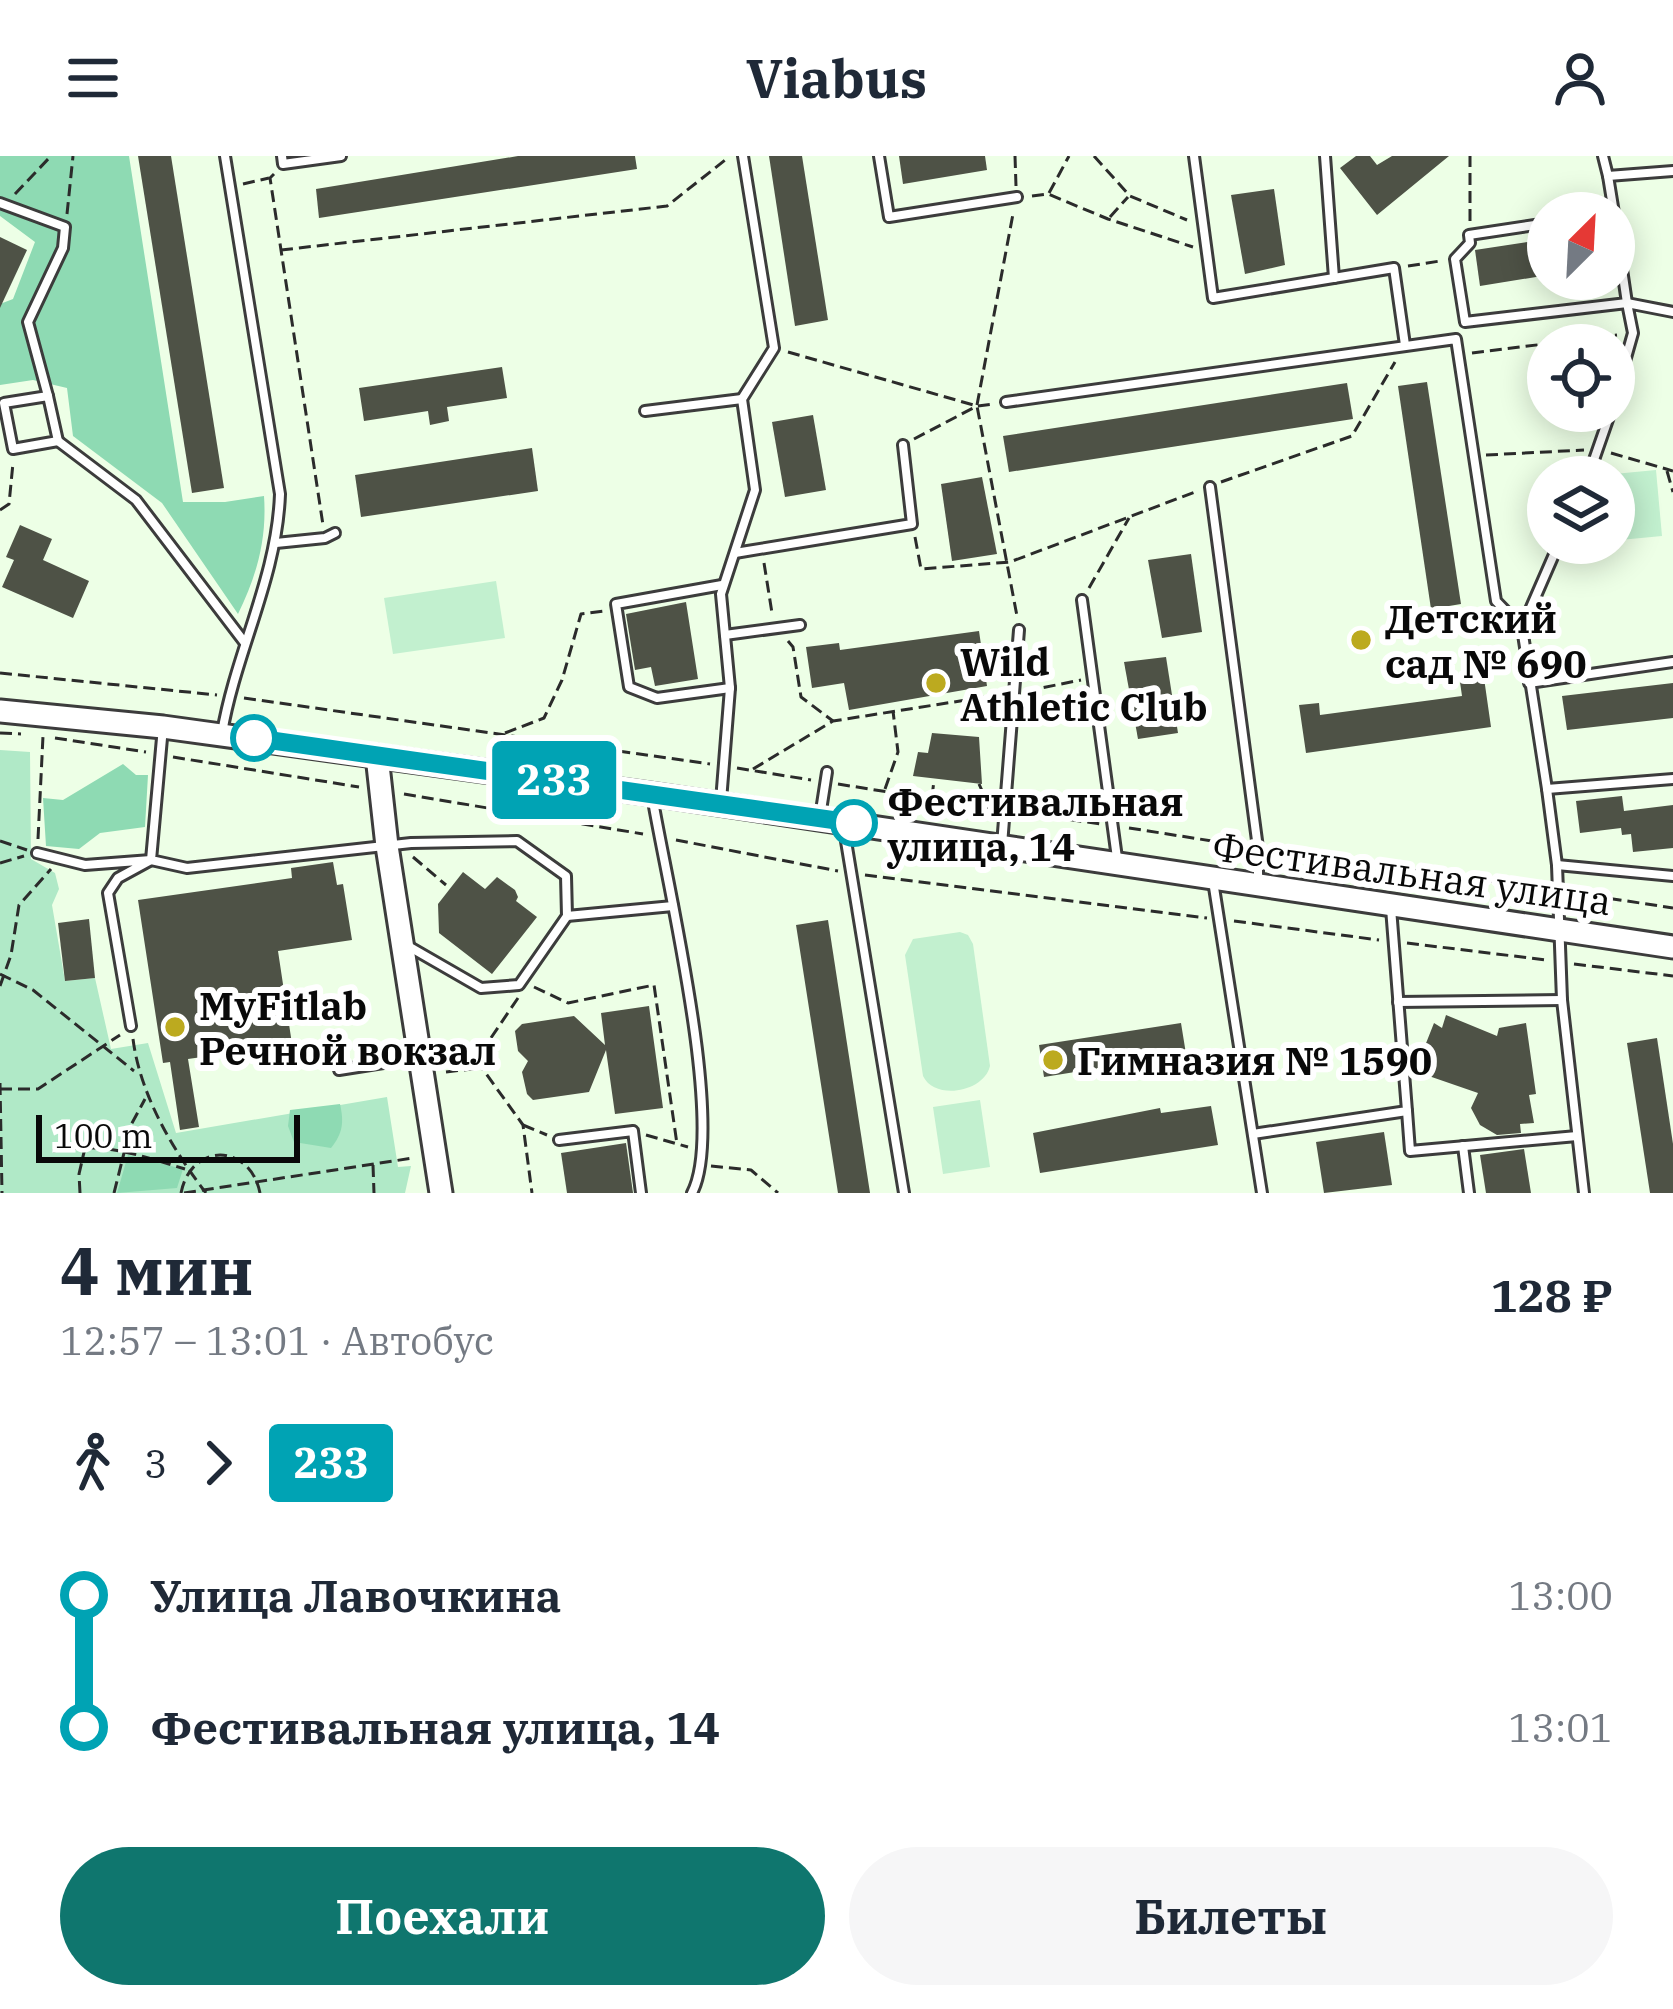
<!DOCTYPE html>
<html lang="ru">
<meta charset="utf-8">
<style>
:root{--surface:#fff;--page:#f6f6f7;--text:#1f2937;--muted:#747a83;--accent:#0f766e}
body{margin:0;font-family:"IBM Plex Serif",serif;background:var(--page);color:var(--text);height:100vh;display:flex;flex-direction:column;font-size:45px;white-space:nowrap}
*{box-sizing:border-box;margin:0}
p{font-size:39px;color:var(--muted)}
.icon{flex:none;width:66px;height:66px;fill:none;stroke:currentColor;stroke-width:2;stroke-linecap:round;stroke-linejoin:round}
.map{position:relative;height:1037px;overflow:hidden}
.panel{display:flex;flex-direction:column;background:var(--surface);flex:1}
.panel>*{flex:none}
.badge{padding:0 24px;border-radius:9px;font-size:42px;line-height:78px}
.needle{width:78px;rotate:24deg}
.buttons{position:absolute;left:1527px;top:36px;display:grid;gap:24px}
.buttons a{display:grid;place-items:center;width:108px;height:108px;border-radius:50%;background:var(--surface);box-shadow:0 6px 30px #0003;font-size:60px}
.scale{position:absolute;left:36px;bottom:30px;width:264px;box-sizing:border-box;padding-left:12px;border:6px solid #090909;border-top:0;font-size:33px;line-height:42px;white-space:nowrap;color:#090909;-webkit-text-stroke:9px #fff;paint-order:stroke}
.map>.badge{position:absolute;translate:-50% -50%;box-shadow:0 0 0 6px #fff}
.legs{display:flex;align-items:center;gap:18px;height:132px;padding:0 60px;font-size:39px}
.legs p{margin-inline-start:auto}
.headline{display:flex;align-items:center;justify-content:space-between;height:204px;padding:0 60px}
h1{font-size:66px;font-weight:800;line-height:90px}
.action{display:flex;gap:24px;margin-top:auto;padding:24px 60px}
.action a{flex:1;height:138px;border-radius:72px;background:var(--accent);color:#fff;font-size:48px;font-weight:800;line-height:138px;text-align:center}
.action a+a{background:var(--page);color:var(--text)}
ul{padding:0 60px;list-style:none}
li{display:flex;align-items:center;gap:42px;height:132px;font-size:45px}
li i{display:grid;place-items:center;width:18px;height:100%;margin:0 15px;background:currentColor}
li i::after{content:'';width:30px;height:30px;margin:-15px;border:9px solid;border-radius:50%;background:var(--surface)}
li p{margin-inline-start:auto}
li:first-child i{background:linear-gradient(#0000 50%,currentColor 0)}
li:last-child i{background:linear-gradient(currentColor 50%,#0000 0)}
header{display:flex;justify-content:space-between;align-items:center;height:156px;padding:0 60px;background:var(--surface);font-size:54px;font-weight:800}
.map>svg:first-child{display:block}
.green{fill:#b0e9c7}
.forest{fill:#8edab3}
.pitch{fill:#c2f0cf}
.building{fill:#4e5246}
.lines{fill:none;stroke-linecap:round;stroke-linejoin:round}
.service-casing{stroke:#3c3c3c;stroke-width:14}
.tertiary-casing{stroke:#3c3c3c;stroke-width:27}
.path{stroke:#2b2b2b;stroke-width:3;stroke-dasharray:12 6;stroke-linecap:butt}
.service{stroke:#fff;stroke-width:8}
.tertiary{stroke:#fff;stroke-width:21}
.line-1-casing{stroke:#fff;stroke-width:27}
.line-1{stroke:#00a3b4;stroke-width:18}
.poi-dot{fill:#bcaa1f;stroke:#fff;stroke-width:4.5}
.stop-1-dot{fill:#fff;stroke:#00a3b4;stroke-width:6}
.labels{text-anchor:middle;dominant-baseline:central;stroke-width:12;stroke-linejoin:round;paint-order:stroke}
.poi-label{font-size:39px;font-weight:bold;fill:#090909;stroke:#fff;text-anchor:start}
.stop-label{font-size:39px;font-weight:bold;fill:#090909;stroke:#fff;text-anchor:start}
.street-label{font-size:39px;fill:#090909;stroke:#fff}
</style>
<header><svg class="icon" aria-label="menu" viewBox="0 0 24 24"><path d="M4 6h16M4 12h16M4 18h16"/></svg>Viabus<svg class="icon" aria-label="person" viewBox="0 0 24 24"><circle cx="12" cy="8" r="4"/><path d="M4 21q1-7 8-7t8 7"/></svg></header>
<div class="map">
<svg width="1673" height="1037" viewBox="0 0 1673 1037">
<rect width="100%" height="100%" fill="#edffe6"/>
<polygon class="green" points="0,594 30,596 31,703 55,717 59,733 52,749 65,825 95,822 111,893 148,887 176,977 387,941 398,1011 411,1010 405,1037 0,1037"/>
<g class="forest">
<path d="M 0,0 L 129,0 L 183,346 L 225,346 L 264,340 C 267,383 257,419 238,458 L 162,347 L 73,280 L 67,232 L 33,224 L 0,229 L 0,148 L 13,143 L 35,86 L 0,60 Z"/>
<polygon points="123,608 136,619 148,619 145,671 100,677 79,693 46,690 43,642 63,644"/>
<path d="M 340,948 C 344,966 343,977 331,992 L 294,986 L 288,970 L 290,954 Z"/>
<polygon points="128,999 183,1013 177,1032 117,1037"/>
</g>
<g class="pitch">
<polygon points="1656,314 1662,380 1620,384 1614,318"/>
<polygon points="496,425 505,482 393,498 384,442"/>
<path d="M 960,776 L 968,779 L 973,788 L 990,910 C 984,936 935,945 923,920 L 905,799 L 913,783 Z"/>
<polygon points="980,944 990,1011 943,1018 933,951"/>
</g>
<g class="building">
<polygon points="138,0 171,0 224,332 192,337"/>
<polygon points="518,0 635,0 637,13 319,62 316,33"/>
<polygon points="769,0 802,0 828,164 795,170"/>
<polygon points="899,0 985,0 987,14 903,28"/>
<polygon points="1356,0 1370,0 1377,9 1392,0 1449,0 1377,59 1340,12"/>
<polygon points="1274,33 1285,109 1245,118 1231,39"/>
<polygon points="0,81 27,94 0,152"/>
<polygon points="1548,83 1548,119 1480,130 1475,94"/>
<polygon points="502,211 507,242 447,251 449,265 430,269 428,255 364,265 359,232"/>
<polygon points="1427,226 1461,448 1431,453 1398,230"/>
<polygon points="1347,227 1353,263 1009,316 1003,280"/>
<polygon points="813,259 826,334 785,341 772,266"/>
<polygon points="532,292 538,335 361,361 355,319"/>
<polygon points="982,321 997,398 952,405 941,328"/>
<polygon points="20,369 52,383 43,404 89,425 73,462 2,431 14,404 6,401"/>
<polygon points="1191,398 1202,476 1162,482 1148,404"/>
<polygon points="686,446 698,523 655,530 651,511 635,514 626,458"/>
<polygon points="979,475 987,530 849,554 844,527 812,532 806,491 839,487 840,494"/>
<polygon points="1166,501 1178,577 1138,583 1124,506"/>
<polygon points="1484,522 1491,571 1306,597 1299,549 1319,547 1320,559 1462,540 1460,526"/>
<polygon points="1673,527 1673,562 1567,574 1562,540"/>
<polygon points="932,577 979,581 982,628 913,620 918,596 928,597"/>
<polygon points="1622,640 1624,655 1673,649 1673,692 1633,696 1631,678 1622,679 1621,672 1580,677 1576,645"/>
<polygon points="333,706 337,729 343,728 352,784 278,795 292,888 188,903 199,971 180,974 170,906 163,907 138,744 292,722 291,712"/>
<polygon points="463,716 485,733 497,721 515,734 518,741 516,745 537,761 492,818 439,777 438,748"/>
<polygon points="89,763 95,822 65,825 58,767"/>
<polygon points="828,764 870,1037 838,1037 796,769"/>
<polygon points="649,850 663,952 615,958 606,894 589,936 533,944 527,938 522,916 528,905 518,895 515,875 522,868 574,860 605,889 601,857"/>
<polygon points="1446,859 1497,880 1499,872 1526,867 1536,938 1529,939 1534,967 1520,968 1521,977 1497,979 1480,969 1471,952 1478,937 1423,918 1427,907 1419,905 1434,867 1442,872"/>
<polygon points="1181,867 1186,898 1124,908 1125,918 1116,920 1107,921 1106,911 1044,921 1039,889"/>
<polygon points="1657,882 1673,988 1673,1037 1650,1037 1627,887"/>
<polygon points="1211,950 1218,989 1040,1017 1033,977 1160,952 1161,957"/>
<polygon points="1384,976 1392,1029 1324,1037 1316,986"/>
<polygon points="626,987 633,1037 567,1037 561,997"/>
<polygon points="1524,993 1531,1037 1486,1037 1480,999"/>
</g>
<g class="lines">
<g class="service-casing">
<g id="service">
<polyline points="282,0 283,8 341,0"/>
<polyline points="879,0 889,61 1017,41"/>
<polyline points="1194,0 1213,142 1394,112 1405,189"/>
<polyline points="1325,0 1334,122"/>
<polyline points="1603,0 1608,20"/>
<polyline points="0,47 65,71 63,92 28,166 48,240"/>
<polyline points="1614,57 1608,20 1673,15"/>
<polyline points="1548,67 1469,79 1470,87 1455,103 1465,166 1627,147 1614,59"/>
<polygon points="48,240 58,285 13,293 4,247"/>
<polyline points="1614,244 1633,177 1627,147 1673,156"/>
<polyline points="1006,246 1456,183 1496,445 1522,472 1547,633 1557,709 1562,844 1584,1037"/>
<polyline points="645,255 742,243"/>
<polyline points="58,285 136,344 245,487"/>
<polyline points="1588,321 1611,255"/>
<polyline points="1210,331 1258,692 1258,723"/>
<polyline points="276,387 325,382 335,377"/>
<polyline points="735,397 912,368 903,289"/>
<polyline points="722,429 616,448 629,531 657,542 730,532"/>
<polyline points="1082,444 1117,702"/>
<polyline points="1522,472 1559,387"/>
<polyline points="725,479 800,469"/>
<polyline points="1529,527 1673,506"/>
<polyline points="163,571 151,704 187,712 411,687 517,685 566,720 567,760 519,829 481,832 408,790"/>
<path d="M 222,577 C 236,495 277,422 280,338 L 225,0"/>
<polyline points="1547,633 1673,623"/>
<path d="M 652,639 C 665,720 727,971 692,1037"/>
<polyline points="721,645 730,532 721,438 755,334 742,243 774,192 743,0"/>
<polyline points="820,661 827,616"/>
<polyline points="844,673 904,1037"/>
<polyline points="1002,689 1019,474"/>
<polyline points="37,697 85,709 151,704 118,722 108,737 131,870"/>
<polyline points="1557,709 1673,720"/>
<polyline points="1213,725 1262,1037"/>
<polyline points="567,760 673,750"/>
<polyline points="1398,846 1562,844"/>
<polyline points="339,914 415,902"/>
<polyline points="1407,955 1410,995 1577,980"/>
<polyline points="1253,978 1407,955 1391,752"/>
<polyline points="559,984 633,975 641,1037"/>
<polyline points="1463,990 1469,1037"/>
</g>
</g>
<g class="tertiary-casing">
<g id="tertiary">
<polyline points="0,555 163,571 651,638 1673,791"/>
<polyline points="377,600 387,690 441,1037"/>
</g>
</g>
<g class="path">
<polyline points="1015,0 1016,30"/>
<polyline points="1094,0 1130,40 1187,64"/>
<polyline points="274,18 270,22 323,369"/>
<polyline points="243,28 269,22"/>
<polyline points="1049,37 1069,0"/>
<polyline points="15,38 51,0"/>
<polyline points="1032,40 1048,38 1108,63 1193,91"/>
<polyline points="67,58 73,0"/>
<polyline points="1110,61 1128,41"/>
<polyline points="1470,65 1470,0"/>
<polyline points="281,94 667,50 729,1"/>
<polyline points="1408,110 1440,105"/>
<polyline points="788,196 977,250 1017,460"/>
<polyline points="1472,197 1617,179"/>
<polyline points="977,249 1013,58"/>
<polyline points="914,283 977,250 993,248"/>
<polyline points="1611,297 1673,315"/>
<polyline points="1486,299 1584,294"/>
<polyline points="1667,315 1673,336"/>
<polyline points="1221,326 1352,280 1395,206"/>
<polyline points="0,354 9,348 13,307"/>
<polyline points="915,381 921,413 1010,406 1195,336"/>
<polyline points="764,407 772,457"/>
<polyline points="1089,432 1129,362"/>
<polyline points="788,485 793,491 801,541 833,565"/>
<polyline points="0,517 217,539"/>
<polyline points="1026,535 1081,524"/>
<polyline points="244,542 710,608"/>
<polyline points="0,577 21,578"/>
<polyline points="505,577 544,562 562,524 581,458 604,455"/>
<polyline points="55,582 146,596"/>
<polyline points="173,601 359,631"/>
<polyline points="737,612 811,624"/>
<polyline points="753,613 833,565 998,539"/>
<polyline points="838,628 994,653"/>
<polyline points="979,628 989,650"/>
<polyline points="885,633 898,596 893,555"/>
<polyline points="404,638 643,678"/>
<polyline points="932,641 934,624"/>
<polyline points="1016,656 1101,668"/>
<polyline points="1129,672 1244,690"/>
<polyline points="38,683 43,580"/>
<polyline points="676,684 838,715"/>
<polyline points="0,685 27,694"/>
<polyline points="1271,694 1547,733"/>
<polyline points="413,701 446,729"/>
<polyline points="0,707 24,700"/>
<polyline points="865,719 1207,762"/>
<polyline points="1574,737 1673,752"/>
<polyline points="1234,765 1379,784"/>
<polyline points="1407,787 1546,804"/>
<polyline points="1574,808 1673,820"/>
<polyline points="0,818 33,834 134,915"/>
<polyline points="0,830 11,799 19,749 51,713"/>
<polyline points="534,831 568,847 654,829 677,988"/>
<polyline points="518,842 480,898 482,912 523,969 532,1037"/>
<path d="M 133,883 C 140,938 172,993 206,1037"/>
<polyline points="446,916 480,912"/>
<polyline points="0,927 2,1037"/>
<polyline points="0,933 38,933 120,879"/>
<polyline points="523,969 547,979"/>
<polyline points="646,979 688,991"/>
<path d="M 53,995 C 101,985 139,999 185,1013"/>
<polyline points="373,1009 374,1037"/>
<polyline points="711,1010 751,1014 778,1037"/>
<polyline points="80,1037 79,1018 85,992"/>
<polyline points="114,1037 131,969 145,943"/>
<path d="M 181,1037 C 191,986 250,987 260,1037"/>
<polyline points="184,1037 413,1002"/>
</g>
<use href="#service" class="service"/>
<use href="#tertiary" class="tertiary"/>
</g>
<g class="lines">
<g class="line-1-casing">
<polyline id="line-1" points="254,582 854,667"/>
</g>
<use href="#line-1" class="line-1"/>
</g>
<g class="poi-dot">
<circle cx="1361" cy="484" r="12"/>
<circle cx="936" cy="527" r="12"/>
<circle cx="175" cy="871" r="12"/>
<circle cx="1053" cy="904" r="12"/>
</g>
<g class="stop-1-dot">
<circle cx="254" cy="582" r="21"/>
<circle cx="854" cy="667" r="21"/>
</g>
<g class="labels">
<g class="poi-label">
<text x="1385" y="462">Детский<tspan x="1385" dy="45">сад № 690</tspan></text>
<text x="960" y="505">Wild<tspan x="960" dy="45">Athletic Club</tspan></text>
<text x="199" y="849">MyFitlab<tspan x="199" dy="45">Речной вокзал</tspan></text>
<text x="1077" y="904">Гимназия № 1590</text>
</g>
<g class="stop-label">
<text x="887" y="645">Фестивальная<tspan x="887" dy="45">улица, 14</tspan></text>
</g>
<g class="street-label">
<text transform="translate(1412 717) rotate(8)">Фестивальная улица</text>
</g>
</g>
</svg>
<div class="buttons">
<a><svg class="needle" viewBox="-14 -14 28 28"><path d="M0-13l5 13h-10z" fill="#e53935"/><path d="M0 13l5-13h-10z" fill="#747a83"/></svg></a>
<a><svg class="icon" aria-label="locate" viewBox="0 0 24 24"><circle cx="12" cy="12" r="6"/><path d="M12 2v4M12 18v4M2 12h4M18 12h4"/></svg></a>
<a><svg class="icon" aria-label="layers" viewBox="0 0 24 24"><path d="M12 4l9 5-9 5-9-5zM3 14l9 5 9-5"/></svg></a>
</div>
<div class="scale">100 m</div>
<b class="badge" style="left:554px;top:624px;background:#00a3b4;color:#fff">233</b>
</div>
<section class="panel">
<div class="headline"><div><h1>4 мин</h1><p>12:57 – 13:01 · Автобус</p></div><b>128 ₽</b></div>
<div class="legs"><svg class="icon" aria-label="walk" viewBox="0 0 24 24"><circle cx="13" cy="4" r="2"/><path d="M13 8l-2 6 4 7M11 14l-3 7M7 12l3-4h3l4 4"/></svg>3<svg class="icon" aria-label="forward" viewBox="0 0 24 24"><path d="M9 5l7 7-7 7"/></svg><b class="badge" style="background:#00a3b4;color:#fff">233</b></div>
<ul>
<li><i style="color:#00a3b4"></i><b>Улица Лавочкина</b><p>13:00</p></li>
<li><i style="color:#00a3b4"></i><b>Фестивальная улица, 14</b><p>13:01</p></li>
</ul>
<div class="action"><a>Поехали</a><a>Билеты</a></div>
</section>
